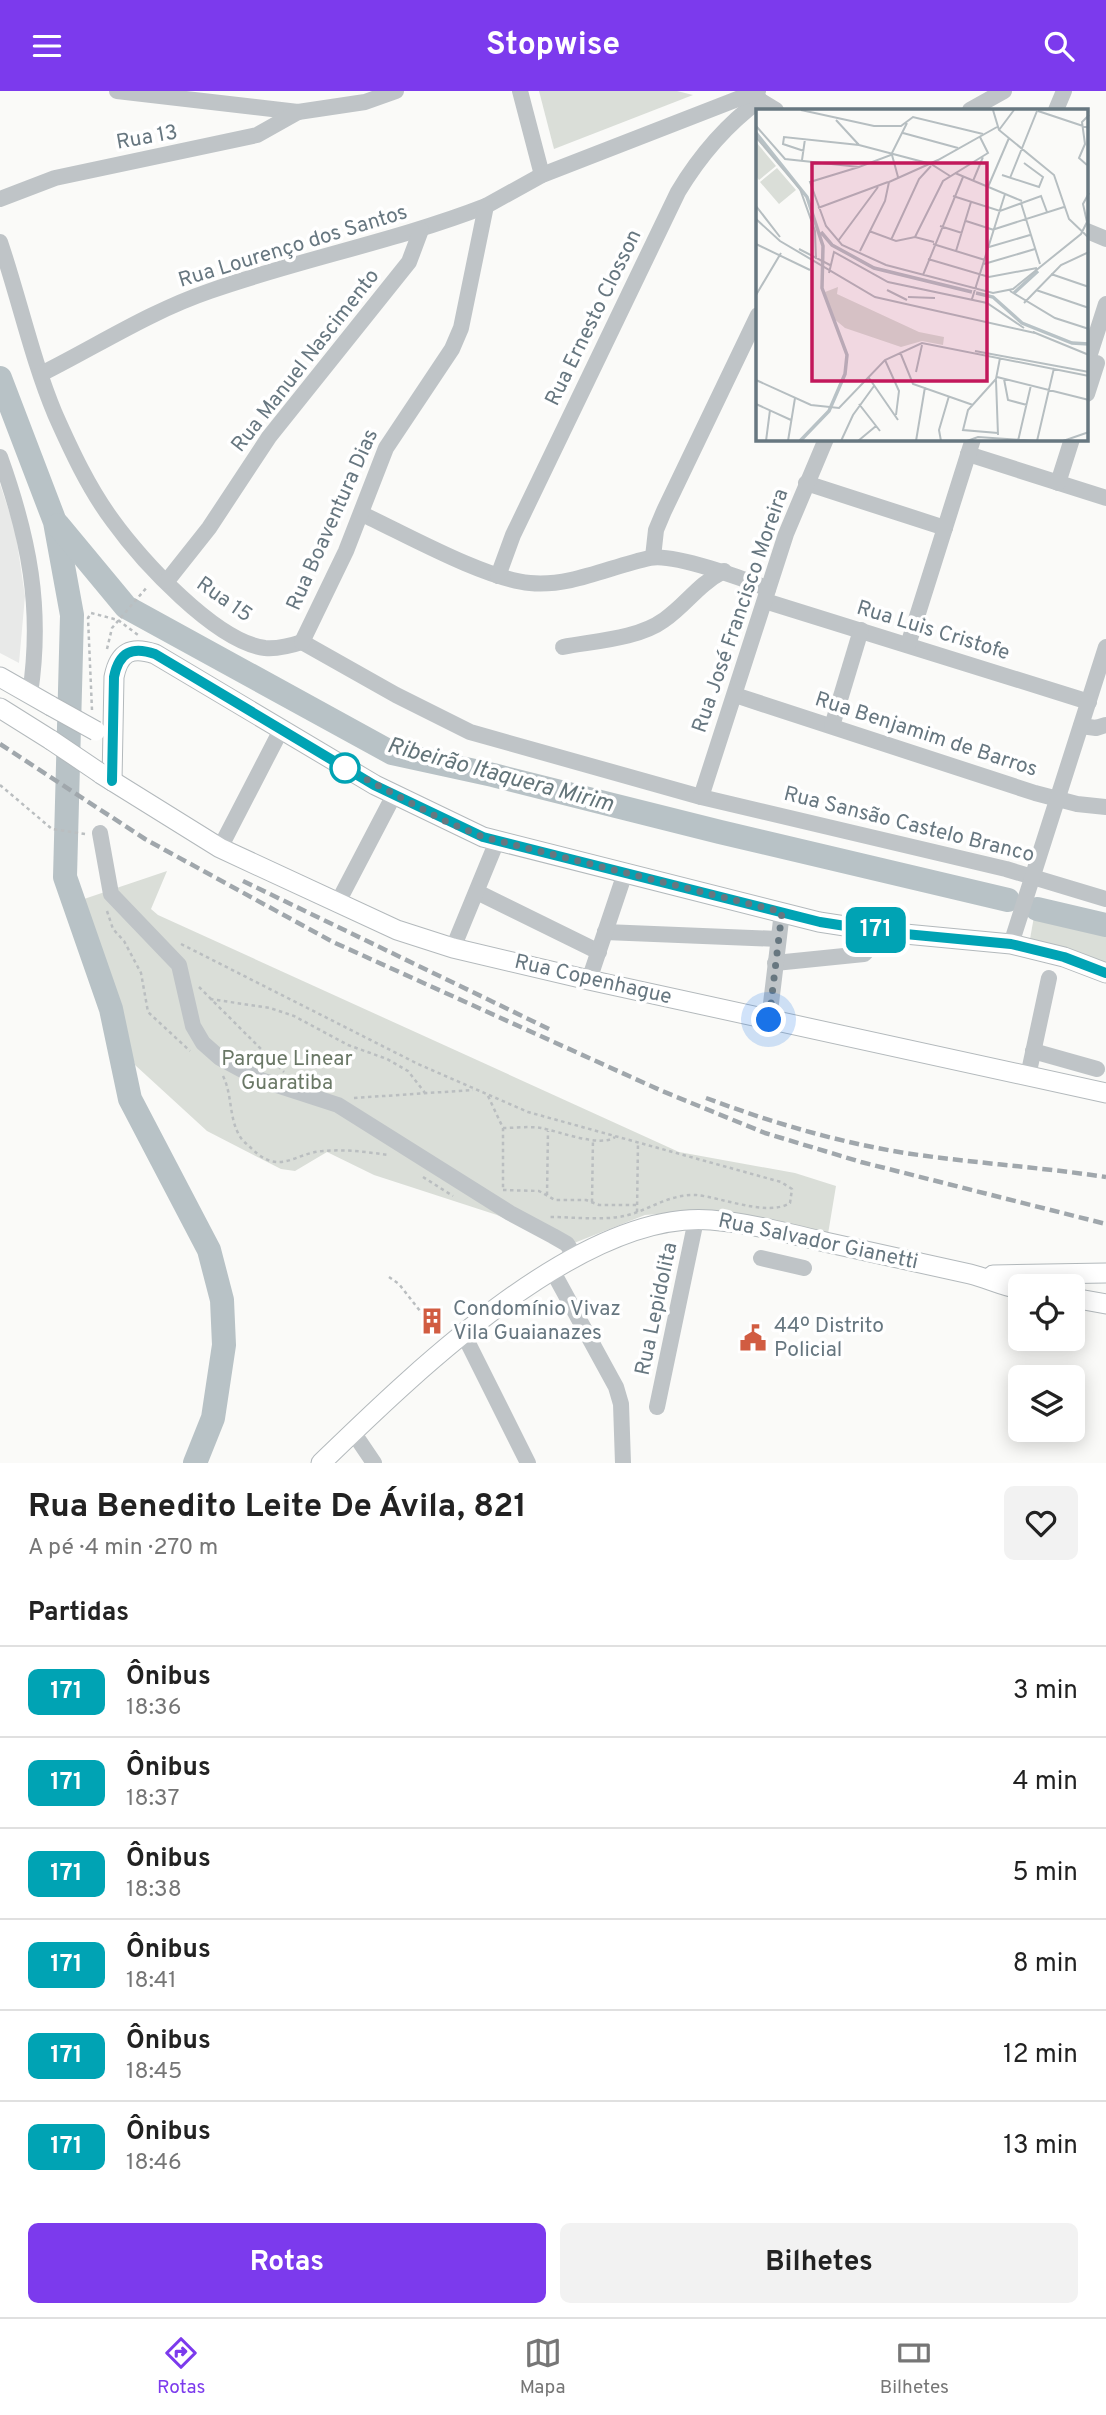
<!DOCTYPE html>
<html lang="pt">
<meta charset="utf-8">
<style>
:root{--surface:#fff;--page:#f2f2f2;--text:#222;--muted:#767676;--line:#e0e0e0;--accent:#7c3aed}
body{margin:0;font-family:Overpass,sans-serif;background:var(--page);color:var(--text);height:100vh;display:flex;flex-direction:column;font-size:26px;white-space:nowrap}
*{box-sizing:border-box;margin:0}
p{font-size:23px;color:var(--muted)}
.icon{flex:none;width:38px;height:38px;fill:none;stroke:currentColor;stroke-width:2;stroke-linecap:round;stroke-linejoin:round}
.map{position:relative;height:1372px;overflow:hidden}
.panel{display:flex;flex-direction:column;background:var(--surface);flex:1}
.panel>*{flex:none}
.badge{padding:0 14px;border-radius:10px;font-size:24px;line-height:46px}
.tools{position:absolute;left:1008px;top:1183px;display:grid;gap:14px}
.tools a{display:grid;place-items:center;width:77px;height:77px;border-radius:10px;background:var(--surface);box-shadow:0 4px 18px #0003;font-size:35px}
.you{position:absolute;width:35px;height:35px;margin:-18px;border:5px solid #fff;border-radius:50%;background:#1a73e8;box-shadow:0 0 0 10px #1a73e833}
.map>.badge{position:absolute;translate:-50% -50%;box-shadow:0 0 0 4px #fff}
h2{padding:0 28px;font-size:26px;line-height:63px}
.round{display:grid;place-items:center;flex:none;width:74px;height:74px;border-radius:10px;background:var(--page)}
.headline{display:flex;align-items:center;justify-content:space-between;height:119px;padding:0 28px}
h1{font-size:33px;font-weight:700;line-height:52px}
.button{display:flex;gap:14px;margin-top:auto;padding:14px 28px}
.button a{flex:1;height:80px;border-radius:10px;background:var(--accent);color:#fff;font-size:28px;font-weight:700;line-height:80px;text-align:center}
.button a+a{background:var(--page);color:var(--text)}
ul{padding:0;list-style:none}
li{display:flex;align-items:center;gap:21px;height:91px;padding:0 28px;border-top:2px solid var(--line)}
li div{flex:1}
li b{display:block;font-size:26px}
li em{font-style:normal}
li .badge{min-width:77px;font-weight:700;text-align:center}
header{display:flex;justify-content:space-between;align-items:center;height:91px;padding:0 28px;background:var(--accent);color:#fff;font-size:32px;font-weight:700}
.tab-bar{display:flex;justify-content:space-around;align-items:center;height:98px;border-top:2px solid var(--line);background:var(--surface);font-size:19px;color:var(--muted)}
.tab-bar a{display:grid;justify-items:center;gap:4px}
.tab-bar .on{color:var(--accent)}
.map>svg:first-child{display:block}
.built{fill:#e8e9e8}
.green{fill:#daded8}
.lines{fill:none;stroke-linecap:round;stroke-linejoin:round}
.river{stroke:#b8c2c6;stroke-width:24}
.major-casing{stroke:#b3b9bc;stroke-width:21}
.path{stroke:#babec0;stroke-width:2.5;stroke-dasharray:3.5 3.5;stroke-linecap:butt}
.minor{stroke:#bfc4c7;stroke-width:16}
.major{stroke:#fff;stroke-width:19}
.rail{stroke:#a0a7ac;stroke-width:4.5;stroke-dasharray:10 5;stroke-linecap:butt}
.major-bridge-casing{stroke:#b3b9bc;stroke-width:21;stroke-linecap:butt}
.major-bridge{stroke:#fff;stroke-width:19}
.line-casing{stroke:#fff;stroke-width:16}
.line{stroke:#00a3b4;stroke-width:10}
.walk{stroke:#677780;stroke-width:7;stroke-dasharray:0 12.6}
.stop-dot{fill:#fff;stroke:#00a3b4;stroke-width:3.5}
.labels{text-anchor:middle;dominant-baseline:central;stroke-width:7;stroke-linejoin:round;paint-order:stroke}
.street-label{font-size:21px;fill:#677780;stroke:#fff}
.park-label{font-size:21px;fill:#6a7866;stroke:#fff}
.poi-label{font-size:21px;fill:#677780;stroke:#fff;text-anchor:start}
.water-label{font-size:23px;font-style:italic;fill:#637479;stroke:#fff}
.inset-river{fill:none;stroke:#b8c2c6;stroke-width:3.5}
.inset-road{fill:none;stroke:#b6bec1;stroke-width:2}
.view{fill:#c2185b;fill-opacity:0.15;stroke:#c2185b;stroke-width:3.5}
.inset-edge{fill:none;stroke:#677780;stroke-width:3.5}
</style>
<header><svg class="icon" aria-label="menu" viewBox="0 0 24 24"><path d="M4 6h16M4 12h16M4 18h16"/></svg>Stopwise<svg class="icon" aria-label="search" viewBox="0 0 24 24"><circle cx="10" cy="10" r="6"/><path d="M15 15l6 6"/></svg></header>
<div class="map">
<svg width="1106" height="1372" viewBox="0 0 1106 1372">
<rect width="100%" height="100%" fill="#fafaf8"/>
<polygon class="built" points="0,393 15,438 25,505 19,572 0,562"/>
<g class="green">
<polygon points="539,0 677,0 693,4 554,58"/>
<polygon points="167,780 151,818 158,824 679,1061 795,1082 836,1095 828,1143 698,1120 645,1124 564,1156 497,1124 374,1084 327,1061 295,1080 281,1078 207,1040 135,974 84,808"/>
<polygon points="1035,820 1106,837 1106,874 1030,848"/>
</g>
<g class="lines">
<g class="river">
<polyline points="0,287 55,431 72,524 65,786 111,918 130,1008 209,1159 222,1209 224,1254 213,1327 195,1372"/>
<polyline points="58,434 126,516 392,662 493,684 720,741 1008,809"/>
<polyline points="1037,818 1106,834"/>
</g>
<g class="major-casing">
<g id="major">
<polyline points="0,586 51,615"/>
<polyline points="0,617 51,649"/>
<polyline points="101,683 220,757 397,839 453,857 589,889 1106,1002"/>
<path d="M 112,690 L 114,586 C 119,561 131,555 155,563 L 375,694 L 483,746 L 819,831 L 884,841 L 1011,853 L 1064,866 L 1106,882"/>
<polyline points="993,1184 1106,1182"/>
<polyline points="1073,1207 1106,1213"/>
<path d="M 321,1372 C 409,1287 580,1118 711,1129 C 749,1132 788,1142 825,1151 C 873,1162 922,1172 970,1183 C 987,1187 1002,1195 1020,1198"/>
</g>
</g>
<g class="path">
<polyline points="107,558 112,537 148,495"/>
<polyline points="92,619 88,527 91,522 118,529 138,544"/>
<polyline points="0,694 52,738 85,743"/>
<polyline points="107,820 113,838 124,850 141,882 148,921 190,960"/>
<path d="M 181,853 L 418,973 L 528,1021 L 781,1091 L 792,1098 L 790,1112 C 768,1126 720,1106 696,1104 C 666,1103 646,1122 619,1126 C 596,1129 572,1126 549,1126"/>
<polyline points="199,896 284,981"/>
<polyline points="210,908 270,917 294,925 348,954 387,968 408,980 425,1002"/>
<path d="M 223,985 C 232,1003 229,1024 238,1042 C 241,1049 247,1053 252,1058 C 280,1085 294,1062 323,1060 C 345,1058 367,1061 388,1064"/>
<polyline points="488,1005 503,1037 503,1099"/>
<polyline points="354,1007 473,999"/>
<path d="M 503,1037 C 515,1037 529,1035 541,1037 C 558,1040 601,1057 615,1046"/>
<polyline points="423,1086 453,1105"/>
<polyline points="503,1099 539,1100 555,1109 586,1109 599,1114 637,1114"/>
<polyline points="547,1104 548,1040"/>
<polyline points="592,1111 593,1048"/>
<polyline points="637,1121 638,1051"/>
<polyline points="389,1186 399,1193 438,1243"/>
</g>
<g class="minor">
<polyline points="117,0 298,21 365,11 396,0"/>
<polyline points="520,0 542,84"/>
<polyline points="751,4 776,19"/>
<polyline points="970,19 1004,0"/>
<polyline points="1056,19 1064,0"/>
<polyline points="0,108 55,87 257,44 298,21"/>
<polyline points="1087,140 1106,148"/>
<path d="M 0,151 C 19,207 32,268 55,323 C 71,359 89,398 113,430 C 141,469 216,551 265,557 C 278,558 290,555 302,551"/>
<polyline points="1088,269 1106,213"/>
<path d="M 41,283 C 97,255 151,220 210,200 C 301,168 396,150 486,115"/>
<polyline points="1087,303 1097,272"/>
<polyline points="968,363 1106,407"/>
<path d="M 0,366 C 29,447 43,517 30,603"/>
<polyline points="806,392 945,437"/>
<polyline points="1058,392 1072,348"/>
<path d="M 362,423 C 405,443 485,488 530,492 C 571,496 611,475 650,467 C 673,462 745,488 768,498"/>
<polyline points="653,466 656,439 664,420 758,224"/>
<path d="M 498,485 L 513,444 L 678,101 C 699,66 727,33 760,9"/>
<polyline points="167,490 209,437 269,346 409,171 421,139"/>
<polyline points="765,510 1089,611"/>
<polyline points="302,551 396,604 470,641 701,706 1006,778 1106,808"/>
<polyline points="302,551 346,460 386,357 452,258 461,237 486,115 542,84 758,0"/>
<polyline points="908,554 973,348"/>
<path d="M 563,556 C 594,550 638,548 664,529 C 687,513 697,494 724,480"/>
<polyline points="735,604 1035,702 1077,713 1106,716"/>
<polyline points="832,635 861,539"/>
<polyline points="1081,635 1096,637 1106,634"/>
<polyline points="701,706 786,443 826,348"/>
<polyline points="100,742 111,803 179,874 193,935 203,952 220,967 261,989 338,1014 510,1122 553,1145 567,1153 575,1166"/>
<polyline points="220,757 281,639"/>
<polyline points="477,801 599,861"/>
<polyline points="337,813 394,704"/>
<polyline points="605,841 778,848"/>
<polyline points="1011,853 1106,556"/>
<polyline points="453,857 497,750"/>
<polyline points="775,872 864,863 884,841"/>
<polyline points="589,889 625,782"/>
<polyline points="769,929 782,821"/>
<polyline points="1033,960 1097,978"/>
<polyline points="1028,985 1049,887"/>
<polyline points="761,1167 804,1177"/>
<polyline points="552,1179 616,1296 621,1313 623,1372"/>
<polyline points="463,1242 528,1372"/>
<polyline points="657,1316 696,1129"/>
<polyline points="353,1341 374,1372"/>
</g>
<use href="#major" class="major"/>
<g class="rail">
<polyline points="0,653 145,748 333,851 662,1000 765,1042 861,1071 1106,1133"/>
<polyline points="243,790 549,938"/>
<path d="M 706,1007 C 770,1031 837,1051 905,1062 C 972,1072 1039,1076 1106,1086"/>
</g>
<g class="major-bridge-casing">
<g id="major-bridge">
<polyline points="51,615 96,640"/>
<polyline points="51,649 100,682"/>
</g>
</g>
<use href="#major-bridge" class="major-bridge"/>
</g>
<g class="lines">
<g class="line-casing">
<path id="line" d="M 112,690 L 114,586 C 119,561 132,555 155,563 L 374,694 L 483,746 L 820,831 L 884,841 L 1011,853 L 1064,866 L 1106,882"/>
</g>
<use href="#line" class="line"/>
<polyline class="walk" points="345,677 443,729 483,746 782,821 769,929"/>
</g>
<defs>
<g id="building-bare" transform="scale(2.1)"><path d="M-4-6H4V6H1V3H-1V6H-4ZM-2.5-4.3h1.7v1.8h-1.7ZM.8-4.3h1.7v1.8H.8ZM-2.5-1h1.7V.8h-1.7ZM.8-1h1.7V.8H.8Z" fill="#d15c41" stroke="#fff" stroke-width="2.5" paint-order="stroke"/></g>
<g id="civic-bare" transform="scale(2.1)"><path d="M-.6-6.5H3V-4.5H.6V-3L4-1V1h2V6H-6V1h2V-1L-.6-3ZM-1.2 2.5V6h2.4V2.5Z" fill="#d15c41" stroke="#fff" stroke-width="2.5" paint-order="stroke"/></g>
</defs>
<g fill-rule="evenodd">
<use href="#building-bare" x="432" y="1230"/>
<use href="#civic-bare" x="753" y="1247"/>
</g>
<circle class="stop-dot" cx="345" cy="677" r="14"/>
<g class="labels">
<g class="street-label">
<text transform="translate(147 47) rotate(-10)">Rua 13</text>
<text transform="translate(293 156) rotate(-17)">Rua Lourenço dos Santos</text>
<text transform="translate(594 227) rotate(-64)">Rua Ernesto Closson</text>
<text transform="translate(306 270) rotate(-52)">Rua Manuel Nascimento</text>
<text transform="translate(333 429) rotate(-66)">Rua Boaventura Dias</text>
<text transform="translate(224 509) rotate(35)">Rua 15</text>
<text transform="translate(741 520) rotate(-71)">Rua José Francisco Moreira</text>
<text transform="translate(933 540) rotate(17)">Rua Luis Cristofe</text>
<text transform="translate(926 644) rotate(18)">Rua Benjamim de Barros</text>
<text transform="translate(909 734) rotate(14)">Rua Sansão Castelo Branco</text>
<text transform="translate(593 889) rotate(13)">Rua Copenhague</text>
<text transform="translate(818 1151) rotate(12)">Rua Salvador Gianetti</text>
<text transform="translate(657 1218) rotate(-78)">Rua Lepidolita</text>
</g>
<g class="park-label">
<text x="287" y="968">Parque Linear<tspan x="287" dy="24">Guaratiba</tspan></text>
</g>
<g class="poi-label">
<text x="453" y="1218">Condomínio Vivaz<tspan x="453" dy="24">Vila Guaianazes</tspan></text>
<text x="774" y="1235">44º Distrito<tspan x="774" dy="24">Policial</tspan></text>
</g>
<g class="water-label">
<text transform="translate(500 685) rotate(15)">Ribeirão Itaquera Mirim</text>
</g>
</g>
<g transform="translate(756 18)">
<rect width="332" height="332" fill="#fafaf8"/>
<path d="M 0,33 L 20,57 L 3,71 L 0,67 ZM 21,59 L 40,81 L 23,95 L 4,73 ZM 82,178 L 81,185 L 163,223 L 188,228 L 187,236 L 166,232 L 145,238 L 89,219 L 77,209 L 69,183 Z" fill="#daded8"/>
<path class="inset-river" d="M 0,24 L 51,88 L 67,137 L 66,179 L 91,246 L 89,265 L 73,302 L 44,332M 65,123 L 76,136 L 118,159 L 216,183M 220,184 L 237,188 L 266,214 L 316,234 L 333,235M 258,184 L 282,162"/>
<path class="inset-road" d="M 45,1 L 118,17 L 145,17 L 157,8 L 227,25M 237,1 L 243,21 L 298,66 L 313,110 L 333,129M 282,2 L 333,19M 80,11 L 103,36M 0,17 L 29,50 L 103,58 L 135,46 L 151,14M 243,21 L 258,1M 147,24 L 202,39M 0,28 L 44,80 L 59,122 L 60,150M 48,42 L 27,35 L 28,28 L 103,36 L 175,55 L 194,67M 136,46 L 142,68M 46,51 L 49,30M 331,56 L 323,49 L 329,35 L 326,13 L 333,6M 103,58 L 54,73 L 70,117 L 86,136 L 130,156 L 237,184 L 257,180 L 325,125 L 331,113 L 327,95 L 333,84M 199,64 L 266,92M 246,66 L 283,78 L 287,68 L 268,54M 254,69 L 281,2M 217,72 L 227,48M 232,78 L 253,29M 197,87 L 244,102 L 285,87 L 291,103M 265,94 L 284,155M 0,97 L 24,128M 62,99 L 132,73M 0,110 L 24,132 L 119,188 L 279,224M 210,112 L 238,121M 184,117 L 206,124M 239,120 L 308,98M 113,122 L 140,132 L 159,128 L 178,133M 159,128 L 187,72 L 232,44 L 224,28M 135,131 L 163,70 L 175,57M 82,132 L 122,78M 0,135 L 54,161M 177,135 L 229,151M 233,138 L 274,126M 43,140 L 74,156M 104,142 L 129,92 L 133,73 L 182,51 L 241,18M 200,142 L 215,93M 172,150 L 233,168 L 281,159M 228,155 L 279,140M 73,164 L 78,143 L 132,173 L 231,194 L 268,219M 295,165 L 333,178M 167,166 L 207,68M 131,181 L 151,191M 280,181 L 333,199M 254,182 L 299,209 L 333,220M 0,186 L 25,144M 152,188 L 179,189M 216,190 L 249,85M 268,194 L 305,156 L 333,143M 277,223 L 333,246M 219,242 L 333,263M 144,243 L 157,275 L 217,296M 129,251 L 143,282 L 140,306M 160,263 L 166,236M 241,268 L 333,291M 113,269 L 142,311M 248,270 L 252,291 L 271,296M 0,271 L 55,296 L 83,299 L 129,251 L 166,234 L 333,267M 240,271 L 242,326M 0,295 L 35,311M 103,295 L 124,322M 242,324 L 207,321 L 212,301 L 240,270 L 244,249M 10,332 L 14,301M 32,332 L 39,289M 85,332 L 97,306 L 118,277M 102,332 L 120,317M 160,332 L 169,278M 185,332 L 183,321 L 193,287M 211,332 L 222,328 L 281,332M 262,332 L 275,276M 281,332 L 298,259M 307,332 L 333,323"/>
<path class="view" d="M 56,54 L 231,54 L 231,272 L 56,272 Z"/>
<rect width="332" height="332" class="inset-edge"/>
</g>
</svg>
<div class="tools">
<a><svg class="icon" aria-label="locate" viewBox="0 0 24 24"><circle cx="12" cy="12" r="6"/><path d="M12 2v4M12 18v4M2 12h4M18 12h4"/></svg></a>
<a><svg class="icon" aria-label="layers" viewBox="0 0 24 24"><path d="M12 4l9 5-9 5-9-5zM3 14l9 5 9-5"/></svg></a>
</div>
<div class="you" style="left:769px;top:929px"></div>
<b class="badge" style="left:876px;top:839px;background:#00a3b4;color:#fff">171</b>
</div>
<section class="panel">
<div class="headline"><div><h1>Rua Benedito Leite De Ávila, 821</h1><p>A pé · 4 min · 270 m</p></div><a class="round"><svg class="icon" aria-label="heart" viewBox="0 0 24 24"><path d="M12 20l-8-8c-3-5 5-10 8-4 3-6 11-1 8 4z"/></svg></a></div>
<h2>Partidas</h2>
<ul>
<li><span class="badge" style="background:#00a3b4;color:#fff">171</span><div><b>Ônibus</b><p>18:36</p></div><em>3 min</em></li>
<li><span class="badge" style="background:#00a3b4;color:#fff">171</span><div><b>Ônibus</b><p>18:37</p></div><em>4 min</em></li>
<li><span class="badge" style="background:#00a3b4;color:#fff">171</span><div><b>Ônibus</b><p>18:38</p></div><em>5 min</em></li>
<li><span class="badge" style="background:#00a3b4;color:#fff">171</span><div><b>Ônibus</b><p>18:41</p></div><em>8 min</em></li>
<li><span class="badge" style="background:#00a3b4;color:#fff">171</span><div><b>Ônibus</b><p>18:45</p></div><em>12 min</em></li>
<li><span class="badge" style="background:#00a3b4;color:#fff">171</span><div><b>Ônibus</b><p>18:46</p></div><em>13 min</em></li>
</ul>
<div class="button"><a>Rotas</a><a>Bilhetes</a></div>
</section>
<nav class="tab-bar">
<a class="on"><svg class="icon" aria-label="directions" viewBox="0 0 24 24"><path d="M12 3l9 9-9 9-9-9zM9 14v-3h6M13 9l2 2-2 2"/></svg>Rotas</a>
<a><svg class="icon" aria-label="map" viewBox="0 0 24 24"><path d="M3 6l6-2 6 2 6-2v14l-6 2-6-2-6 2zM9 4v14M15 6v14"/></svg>Mapa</a>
<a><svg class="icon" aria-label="tickets" viewBox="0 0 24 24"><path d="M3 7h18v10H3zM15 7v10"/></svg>Bilhetes</a>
</nav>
